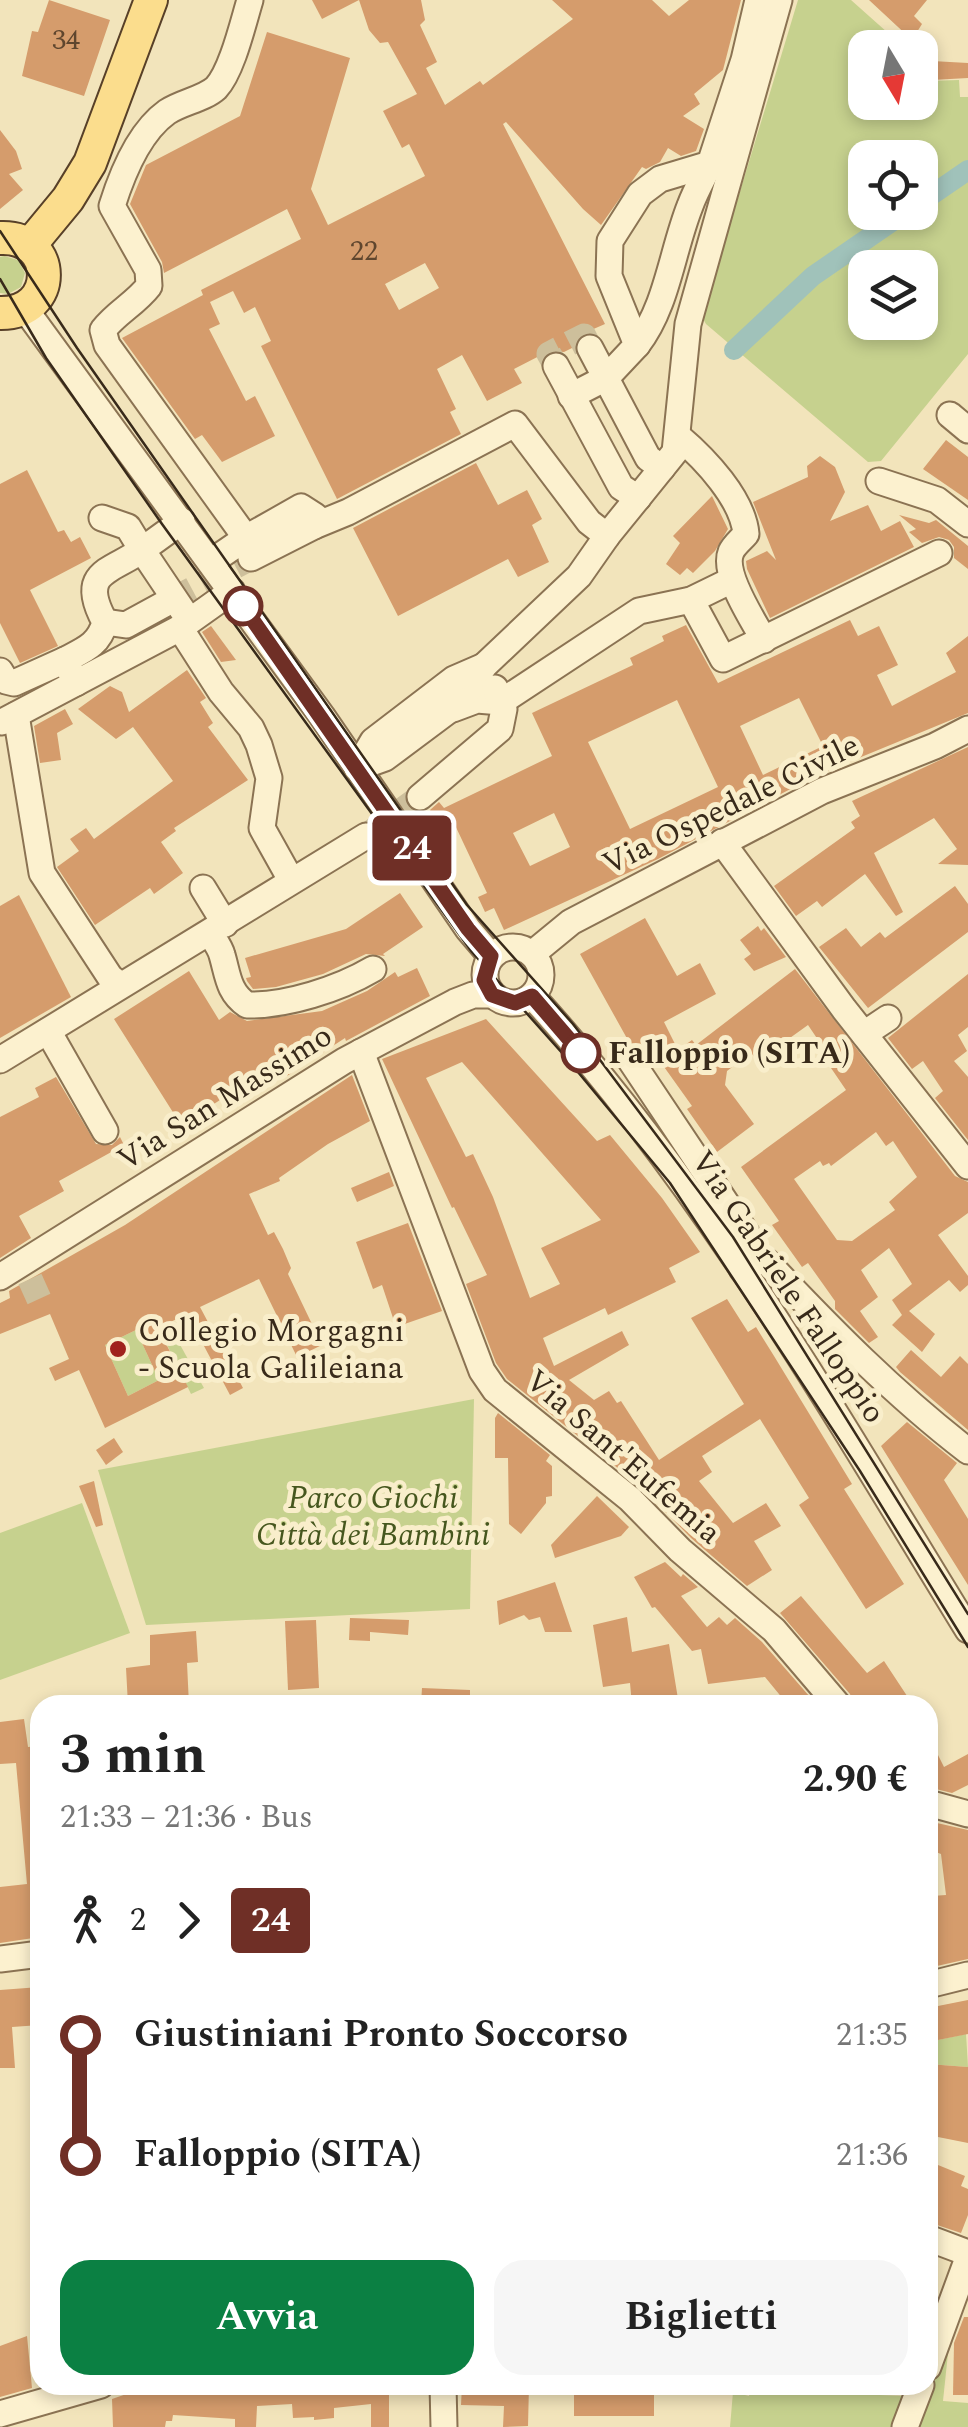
<!DOCTYPE html>
<html lang="it">
<meta charset="utf-8">
<style>
:root{--surface:#fff;--page:#f6f6f6;--text:#222;--muted:#767676;--accent:#0b8043}
body{margin:0;font-family:Spectral,serif;background:var(--page);color:var(--text);height:100vh;display:flex;flex-direction:column;font-size:38px;white-space:nowrap}
*{box-sizing:border-box;margin:0}
p{font-size:32px;color:var(--muted)}
.icon{flex:none;width:55px;height:55px;fill:none;stroke:currentColor;stroke-width:2;stroke-linecap:round;stroke-linejoin:round}
.map{position:relative;flex:1;overflow:hidden}
.drawer{position:absolute;left:30px;top:1695px;width:908px;height:700px;display:flex;flex-direction:column;background:var(--surface);border-radius:30px;box-shadow:0 5px 15px #0003}
.drawer>*{flex:none}
.badge{padding:0 20px;border-radius:8px;font-size:35px;line-height:65px}
.needle{width:65px;rotate:170deg}
.buttons{position:absolute;left:848px;top:30px;display:grid;gap:20px}
.buttons a{display:grid;place-items:center;width:90px;height:90px;border-radius:20px;background:var(--surface);box-shadow:0 5px 15px #0003;font-size:50px}
.map>.badge{position:absolute;translate:-50% -50%;box-shadow:0 0 0 5px #fff}
.legs{display:flex;align-items:center;gap:15px;height:110px;padding:0 30px;font-size:32px}
.legs p{margin-inline-start:auto}
.head{display:flex;align-items:center;justify-content:space-between;height:170px;padding:0 30px}
h1{font-size:55px;font-weight:700;line-height:75px}
.button{display:flex;gap:20px;margin-top:auto;padding:20px 30px}
.button a{flex:1;height:115px;border-radius:30px;background:var(--accent);color:#fff;font-size:40px;font-weight:700;line-height:115px;text-align:center}
.button a+a{background:var(--page);color:var(--text)}
ul{padding:0 30px;list-style:none}
li{display:flex;align-items:center;gap:35px;height:120px;font-size:38px}
li i{display:grid;place-items:center;width:15px;height:100%;margin:0 12px;background:currentColor}
li i::after{content:'';width:25px;height:25px;margin:-12px;border:8px solid;border-radius:50%;background:var(--surface)}
li p{margin-inline-start:auto}
li:first-child i{background:linear-gradient(#0000 50%,currentColor 0)}
li:last-child i{background:linear-gradient(currentColor 50%,#0000 0)}
.map>svg:first-child{display:block}
.green{fill:#c6d18e;fill-rule:evenodd}
.lines{fill:none;stroke-linecap:round;stroke-linejoin:round}
.canal{stroke:#a0c2ba;stroke-width:20}
.building{fill:#d59c6c;fill-rule:evenodd}
.minor-tunnel{stroke:#cdbf9b;stroke-width:25;stroke-dasharray:25 12;stroke-linecap:butt}
.minor-casing{stroke:#8b7353;stroke-width:29}
.major-casing{stroke:#584028;stroke-width:36}
.minor{stroke:#fcf1cf;stroke-width:25}
.major{stroke:#fbdd8d;stroke-width:32}
.tram{stroke:#382a1a;stroke-width:2.5}
.line-1-casing{stroke:#fff;stroke-width:22}
.line-1{stroke:#6f2f26;stroke-width:15}
.stop-1-dot{fill:#fff;stroke:#6f2f26;stroke-width:5}
.poi-dot{fill:#a0211d;stroke:#f9eecb;stroke-width:4}
.labels{text-anchor:middle;dominant-baseline:central;stroke-width:10;stroke-linejoin:round;paint-order:stroke}
.number-label{font-size:28px;fill:#5f462e}
.street-label{font-size:32px;fill:#382a1a;stroke:#f9eecb}
.stop-label{font-size:32px;font-weight:bold;fill:#382a1a;stroke:#f9eecb;text-anchor:start}
.poi-label{font-size:32px;fill:#382a1a;stroke:#f9eecb;text-anchor:start}
.park-label{font-size:32px;font-style:italic;fill:#46571e;stroke:#f9eecb}
</style>
<div class="map">
<svg width="968" height="2427" viewBox="0 0 968 2427">
<rect width="100%" height="100%" fill="#f2e4bb"/>
<g class="green">
<path d="M 798,0 L 851,0 L 897,41 L 896,47 L 865,48 L 865,102 L 920,102 L 920,75 L 928,81 L 959,80 L 960,97 L 968,97 L 968,354 L 881,461 L 868,462 L 706,324 L 702,317 ZM 865,158 L 920,158 L 920,212 L 865,212 ZM 865,268 L 920,268 L 920,322 L 865,322 Z"/>
<polygon points="4,256 18,260 25,273 21,287 8,294 0,293 0,257"/>
<polygon points="148,1287 204,1388 191,1394 148,1306"/>
<polygon points="136,1330 159,1380 128,1396 105,1345"/>
<polygon points="474,1399 470,1609 146,1625 98,1470"/>
<polygon points="82,1503 130,1633 0,1680 0,1533"/>
<polygon points="966,2034 968,2067 928,2064 928,2042"/>
<polygon points="950,2334 943,2401 968,2403 968,2427 919,2427"/>
<polygon points="750,2390 905,2396 892,2427 730,2427 733,2392 749,2396"/>
</g>
<g class="lines">
<g class="canal">
<polyline points="920,203 968,170"/>
<polyline points="734,350 813,276 906,212"/>
</g>
</g>
<g class="building">
<polygon points="49,0 110,20 84,96 22,76 32,31 38,32"/>
<polygon points="312,0 359,0 322,19"/>
<path d="M 359,0 L 421,0 L 425,20 L 420,25 L 437,62 L 426,68 L 445,105 L 480,81 L 483,85 L 573,19 L 552,0 L 652,0 L 669,16 L 689,0 L 741,0 L 723,70 L 694,94 L 700,104 L 683,116 L 704,129 L 696,151 L 681,156 L 668,148 L 660,162 L 646,169 L 642,167 L 601,225 L 583,209 L 506,122 L 503,124 L 605,324 L 582,334 L 574,347 L 564,352 L 549,351 L 514,369 L 522,383 L 487,401 L 462,355 L 437,369 L 456,409 L 450,412 L 461,434 L 337,499 L 261,346 L 271,341 L 255,307 L 244,313 L 233,291 L 210,302 L 220,324 L 209,329 L 246,401 L 255,396 L 275,436 L 222,462 L 202,435 L 195,439 L 122,338 L 203,295 L 201,290 L 301,239 L 287,209 L 164,273 L 162,262 L 130,204 L 146,165 L 240,116 L 267,32 L 350,58 L 311,189 L 328,225 L 425,176 L 409,144 L 402,148 L 383,111 L 417,94 L 388,42 L 380,43 L 369,30 ZM 425,263 L 439,288 L 399,310 L 385,284 Z"/>
<polygon points="869,0 927,0 914,16 922,24 912,40"/>
<polygon points="932,61 968,63 968,78 932,80 924,72"/>
<polygon points="0,130 16,151 22,169 9,174 23,190 0,209"/>
<polygon points="946,440 968,457 968,500 923,469"/>
<polygon points="820,456 835,467 845,492 830,521 868,505 881,531 900,521 914,547 770,618 747,569 746,561 767,551 776,560 753,502 808,477 807,466"/>
<polygon points="476,463 498,505 527,490 542,519 532,525 549,562 518,577 508,559 398,616 353,528"/>
<polygon points="27,470 58,532 64,530 71,542 80,537 91,558 30,590 58,646 20,663 0,623 0,484"/>
<polygon points="712,496 728,529 715,551 693,573 687,568 680,575 666,564 680,543 673,536"/>
<polygon points="899,515 929,523 936,520 941,524 968,546 968,569 954,558 954,547 949,540 939,537 922,543 909,532 916,529"/>
<path d="M 850,620 L 858,636 L 879,626 L 898,665 L 877,675 L 892,706 L 956,672 L 946,653 L 968,636 L 968,713 L 815,776 L 658,859 L 504,930 L 494,908 L 485,912 L 478,897 L 487,893 L 454,823 L 440,831 L 430,810 L 439,802 L 444,808 L 552,756 L 532,713 L 633,665 L 630,658 L 664,641 L 662,636 L 686,625 L 718,683 ZM 799,698 L 823,746 L 763,775 L 740,726 ZM 677,700 L 718,787 L 630,829 L 588,742 ZM 554,813 L 570,847 L 530,866 L 513,833 Z"/>
<polygon points="211,626 236,660 221,662 202,632"/>
<polygon points="187,670 206,698 200,702 213,723 208,727 248,780 174,828 176,831 161,842 183,873 154,894 150,888 95,925 57,867 79,851 70,839 86,828 94,839 173,781 133,727 116,739 78,709 110,686 122,692 129,712"/>
<polygon points="65,709 73,724 57,733 61,760 40,763 34,726"/>
<polygon points="968,747 968,865 938,864 957,849 934,818 874,853 903,912 896,916 865,874 822,907 817,901 796,916 774,886 855,828 851,822 860,816 852,801"/>
<polygon points="955,886 968,904 968,932 868,1008 819,947 846,928 861,947 880,932 885,938"/>
<polygon points="400,893 423,927 383,954 385,956 366,954 323,974 276,987 253,989 247,981 246,978 251,977 245,958 346,929"/>
<polygon points="19,895 71,997 0,1038 0,906"/>
<path d="M 645,918 L 677,976 L 700,963 L 716,994 L 664,1022 L 678,1050 L 692,1040 L 696,1045 L 795,969 L 955,1176 L 968,1182 L 968,1213 L 938,1235 L 968,1276 L 968,1285 L 960,1292 L 949,1280 L 909,1311 L 935,1334 L 922,1352 L 892,1325 L 902,1315 L 892,1300 L 912,1284 L 889,1248 L 861,1270 L 878,1297 L 860,1311 L 878,1337 L 869,1343 L 835,1309 L 835,1301 L 808,1263 L 802,1267 L 772,1225 L 779,1221 L 741,1167 L 846,1090 L 831,1068 L 835,1065 L 808,1025 L 758,1061 L 751,1053 L 727,1071 L 725,1085 L 754,1124 L 717,1152 L 687,1109 L 692,1106 L 662,1064 L 656,1068 L 642,1048 L 629,1042 L 580,954 ZM 876,1132 L 886,1146 L 893,1141 L 917,1177 L 889,1202 L 895,1210 L 852,1241 L 837,1240 L 794,1179 L 820,1161 L 823,1166 L 829,1163 L 831,1166 Z"/>
<polygon points="758,926 761,931 764,928 786,957 754,971 744,959 751,954 740,940"/>
<polygon points="417,968 430,996 346,1041 345,1038 287,1076 278,1063 181,1125 114,1019 189,971 219,1020 230,1012 247,1021 322,1011 367,991 395,972 398,977"/>
<polygon points="968,974 968,1027 958,1035 967,1051 954,1061 968,1077 968,1140 935,1098 943,1091 923,1061 912,1069 888,1038"/>
<path d="M 486,1019 L 597,1141 L 610,1135 L 662,1198 L 700,1252 L 669,1268 L 676,1282 L 608,1315 L 605,1308 L 543,1338 L 554,1366 L 622,1331 L 629,1345 L 569,1380 L 594,1400 L 609,1391 L 617,1403 L 621,1401 L 659,1460 L 744,1404 L 691,1318 L 727,1299 L 748,1332 L 756,1327 L 774,1356 L 852,1484 L 844,1489 L 904,1584 L 866,1609 L 799,1505 L 809,1498 L 760,1419 L 702,1456 L 712,1472 L 699,1481 L 733,1523 L 766,1503 L 781,1526 L 754,1541 L 772,1570 L 747,1586 L 691,1538 L 640,1486 L 507,1379 L 496,1363 L 466,1284 L 487,1275 L 454,1207 L 452,1208 L 382,1059 ZM 462,1062 L 601,1220 L 541,1248 L 560,1284 L 530,1298 L 493,1197 L 473,1154 L 466,1157 L 426,1078 Z"/>
<path d="M 352,1075 L 370,1121 L 328,1144 L 279,1178 L 280,1181 L 249,1194 L 268,1235 L 274,1232 L 283,1249 L 291,1268 L 288,1274 L 322,1345 L 297,1357 L 259,1279 L 200,1307 L 243,1388 L 230,1395 L 187,1314 L 158,1328 L 188,1387 L 105,1428 L 79,1370 L 55,1381 L 49,1368 L 69,1359 L 50,1314 L 0,1334 L 0,1303 L 10,1298 L 9,1291 L 125,1225 ZM 136,1330 L 159,1380 L 128,1396 L 105,1345 Z"/>
<polygon points="56,1077 96,1144 112,1145 120,1137 124,1145 59,1181 64,1191 19,1216 31,1238 0,1258 0,1117 39,1097 35,1088"/>
<polygon points="389,1172 394,1186 357,1202 351,1188"/>
<polygon points="408,1223 442,1311 396,1327 382,1285 373,1289 356,1242"/>
<polygon points="911,1350 941,1377 960,1356 968,1364 968,1430 900,1372 896,1367"/>
<polygon points="498,1413 550,1455 546,1461 552,1466 552,1496 546,1497 546,1503 521,1534 509,1524 508,1458 495,1458 495,1418"/>
<polygon points="907,1422 957,1463 944,1480 968,1519 968,1585 881,1446"/>
<polygon points="114,1438 123,1452 106,1465 96,1450"/>
<polygon points="94,1481 103,1525 96,1527 79,1486"/>
<polygon points="597,1496 629,1527 621,1536 555,1558 551,1545"/>
<polygon points="665,1562 681,1577 683,1574 698,1587 681,1596 707,1627 719,1617 727,1625 735,1618 762,1642 817,1705 788,1705 765,1677 708,1684 701,1649 692,1651 655,1607 652,1608 634,1577"/>
<polygon points="555,1582 572,1632 545,1632 540,1617 529,1620 524,1615 499,1625 497,1601"/>
<polygon points="801,1596 867,1673 884,1661 913,1705 854,1705 850,1694 780,1613"/>
<polygon points="627,1617 632,1652 669,1644 679,1705 632,1705 630,1683 603,1687 593,1625"/>
<polygon points="350,1618 409,1620 408,1635 370,1632 370,1641 349,1640"/>
<polygon points="316,1620 319,1688 288,1690 285,1621"/>
<polygon points="196,1631 198,1662 187,1663 189,1705 128,1705 126,1668 150,1665 150,1635"/>
<polygon points="422,1688 470,1690 470,1705 421,1705"/>
<polygon points="24,1719 28,1747 40,1746 40,1937 0,1943 0,1887 27,1884 16,1763 0,1764 0,1722"/>
<polygon points="928,1735 944,1767 968,1754 968,1785 952,1793 928,1787"/>
<polygon points="928,1821 968,1830 968,1959 928,1968 928,1926 933,1925 932,1896 946,1895 941,1854 928,1849"/>
<polygon points="40,1987 40,2025 12,2027 15,2068 0,2068 0,1990"/>
<polygon points="968,2000 968,2034 928,2042 928,2008"/>
<polygon points="928,2064 968,2067 968,2143 928,2135"/>
<polygon points="938,2165 965,2176 961,2186 968,2189 968,2215 961,2233 928,2222 934,2206 928,2203 928,2193"/>
<polygon points="964,2317 968,2317 968,2395 953,2395 954,2343"/>
<polygon points="27,2336 32,2388 0,2397 0,2346"/>
<polygon points="143,2385 249,2385 249,2390 282,2390 281,2385 389,2385 389,2427 371,2427 371,2404 334,2408 334,2418 314,2420 314,2417 293,2418 292,2404 257,2406 256,2427 235,2427 235,2419 173,2415 172,2421 166,2421 165,2427 113,2427 112,2399 144,2388"/>
<polygon points="462,2385 529,2385 528,2426 503,2427 504,2406 461,2405"/>
<rect x="574" y="2385" width="80" height="31"/>
</g>
<g class="lines">
<g class="minor-tunnel">
<polyline points="556,366 549,354 584,336 590,348"/>
<polyline points="170,601 251,558"/>
<polyline points="366,836 420,797"/>
<polyline points="30,1279 39,1299"/>
</g>
<g class="minor-casing">
<g id="minor">
<polyline points="25,309 322,716 468,929 491,956"/>
<path d="M 637,345 C 667,307 672,251 690,206 C 695,192 703,178 710,164"/>
<polyline points="590,348 648,458 662,468"/>
<polyline points="556,366 621,487 638,498"/>
<polyline points="571,396 606,378 637,345 609,276 610,241 640,194 660,179 710,164 744,60 758,0"/>
<polyline points="950,415 968,430"/>
<path d="M 679,437 C 705,459 743,499 746,534 C 741,540 734,545 731,552 C 722,574 753,620 764,640"/>
<polyline points="879,481 937,500 968,524"/>
<polyline points="102,518 128,527 142,550 182,521"/>
<polyline points="314,526 348,512 515,424 589,522 607,536"/>
<path d="M 246,538 L 107,345 L 103,330 C 117,312 135,304 149,286 L 148,270 L 112,206 C 122,174 139,132 167,112 C 182,102 204,99 216,88 C 232,71 243,23 250,0"/>
<polyline points="211,562 246,538 301,507 315,516 314,526 251,558"/>
<polyline points="691,600 723,659 939,553"/>
<polyline points="105,622 126,625 170,601"/>
<polyline points="180,628 221,692 251,728 259,745 269,778 262,828 291,880"/>
<polyline points="0,671 6,681 14,683 65,660"/>
<path d="M 76,683 L 65,660 C 84,650 99,645 105,622 C 77,571 111,572 142,550 L 189,620"/>
<polyline points="453,709 477,700 501,702 639,611 691,600 732,580"/>
<polyline points="16,715 42,873 110,977 120,985"/>
<polyline points="2,722 180,628 232,591"/>
<polyline points="357,768 385,758 448,711 468,691 484,666 579,576 607,536 675,452 688,324 779,0"/>
<polyline points="357,768 373,741 454,679 484,666"/>
<polyline points="420,797 500,729 504,709 495,688"/>
<polyline points="722,842 844,1009 968,1166"/>
<polyline points="203,888 225,924"/>
<path d="M 210,933 C 214,940 220,947 222,955 C 228,975 228,992 247,1005 C 286,1006 339,989 373,969"/>
<circle cx="513" cy="975" r="28"/>
<polyline points="532,954 571,922 822,791 935,746 968,729"/>
<path d="M 532,996 C 705,1186 834,1412 968,1630"/>
<polyline points="48,1031 105,1131"/>
<polyline points="864,1034 888,1018"/>
<polyline points="361,1052 482,1371 495,1390 630,1499 680,1550 774,1630 838,1705"/>
<polyline points="629,1058 754,1245"/>
<polyline points="0,1060 366,836"/>
<path d="M 742,1269 L 754,1262 L 766,1261 C 829,1328 895,1395 968,1451"/>
<polyline points="0,1277 344,1061 455,1002 473,995 492,995"/>
<polyline points="928,1803 968,1814"/>
<polyline points="0,1959 40,1954"/>
<polyline points="928,1985 968,1975"/>
<polyline points="928,2238 968,2253"/>
<polyline points="928,2367 968,2258"/>
<polyline points="443,2385 444,2427"/>
<polyline points="0,2414 101,2385"/>
<polyline points="905,2427 921,2385"/>
</g>
</g>
<g class="major-casing">
<g id="major">
<path d="M 0,238 C 58,235 59,314 0,313"/>
<polyline points="30,245 68,199 90,163 151,0"/>
</g>
</g>
<use href="#minor" class="minor"/>
<use href="#major" class="major"/>
<g class="tram">
<polyline points="0,231 77,348 467,905 573,1024 733,1237 968,1614"/>
<polyline points="0,279 46,358 162,524 472,952 563,1054 670,1183 860,1471 968,1647"/>
</g>
</g>
<g class="lines">
<g class="line-1-casing">
<polyline id="line-1" points="243,606 468,929 491,956 484,980 492,995 515,1003 532,996 581,1053"/>
</g>
<use href="#line-1" class="line-1"/>
</g>
<g class="stop-1-dot">
<circle cx="243" cy="606" r="18"/>
<circle cx="581" cy="1053" r="18"/>
</g>
<circle class="poi-dot" cx="118" cy="1349" r="10"/>
<g class="labels">
<g class="number-label">
<text x="66" y="40">34</text>
<text x="364" y="251">22</text>
</g>
<g class="street-label">
<text transform="translate(731 805) rotate(-26)">Via Ospedale Civile</text>
<text transform="translate(225 1098) rotate(-32)">Via San Massimo</text>
<text transform="translate(788 1287) rotate(56)">Via Gabriele Falloppio</text>
<text transform="translate(623 1457) rotate(41)">Via Sant'Eufemia</text>
</g>
<g class="stop-label">
<text x="608" y="1053">Falloppio (SITA)</text>
</g>
<g class="poi-label">
<text x="138" y="1331">Collegio Morgagni<tspan x="138" dy="37">- Scuola Galileiana</tspan></text>
</g>
<g class="park-label">
<text x="373" y="1498">Parco Giochi<tspan x="373" dy="37">Città dei Bambini</tspan></text>
</g>
</g>
</svg>
<div class="buttons">
<a><svg class="needle" viewBox="-14 -14 28 28"><path d="M0-13l5 13h-10z" fill="#e53935"/><path d="M0 13l5-13h-10z" fill="#767676"/></svg></a>
<a><svg class="icon" aria-label="locate" viewBox="0 0 24 24"><circle cx="12" cy="12" r="6"/><path d="M12 2v4M12 18v4M2 12h4M18 12h4"/></svg></a>
<a><svg class="icon" aria-label="layers" viewBox="0 0 24 24"><path d="M12 4l9 5-9 5-9-5zM3 14l9 5 9-5"/></svg></a>
</div>
<b class="badge" style="left:412px;top:848px;background:#6f2f26;color:#fff">24</b>
<section class="drawer">
<div class="head"><div><h1>3 min</h1><p>21:33 – 21:36 · Bus</p></div><b>2.90 €</b></div>
<div class="legs"><svg class="icon" aria-label="walk" viewBox="0 0 24 24"><circle cx="13" cy="4" r="2"/><path d="M13 8l-2 6 4 7M11 14l-3 7M7 12l3-4h3l4 4"/></svg>2<svg class="icon" aria-label="forward" viewBox="0 0 24 24"><path d="M9 5l7 7-7 7"/></svg><b class="badge" style="background:#6f2f26;color:#fff">24</b></div>
<ul>
<li><i style="color:#6f2f26"></i><b>Giustiniani Pronto Soccorso</b><p>21:35</p></li>
<li><i style="color:#6f2f26"></i><b>Falloppio (SITA)</b><p>21:36</p></li>
</ul>
<div class="button"><a>Avvia</a><a>Biglietti</a></div>
</section>
</div>
